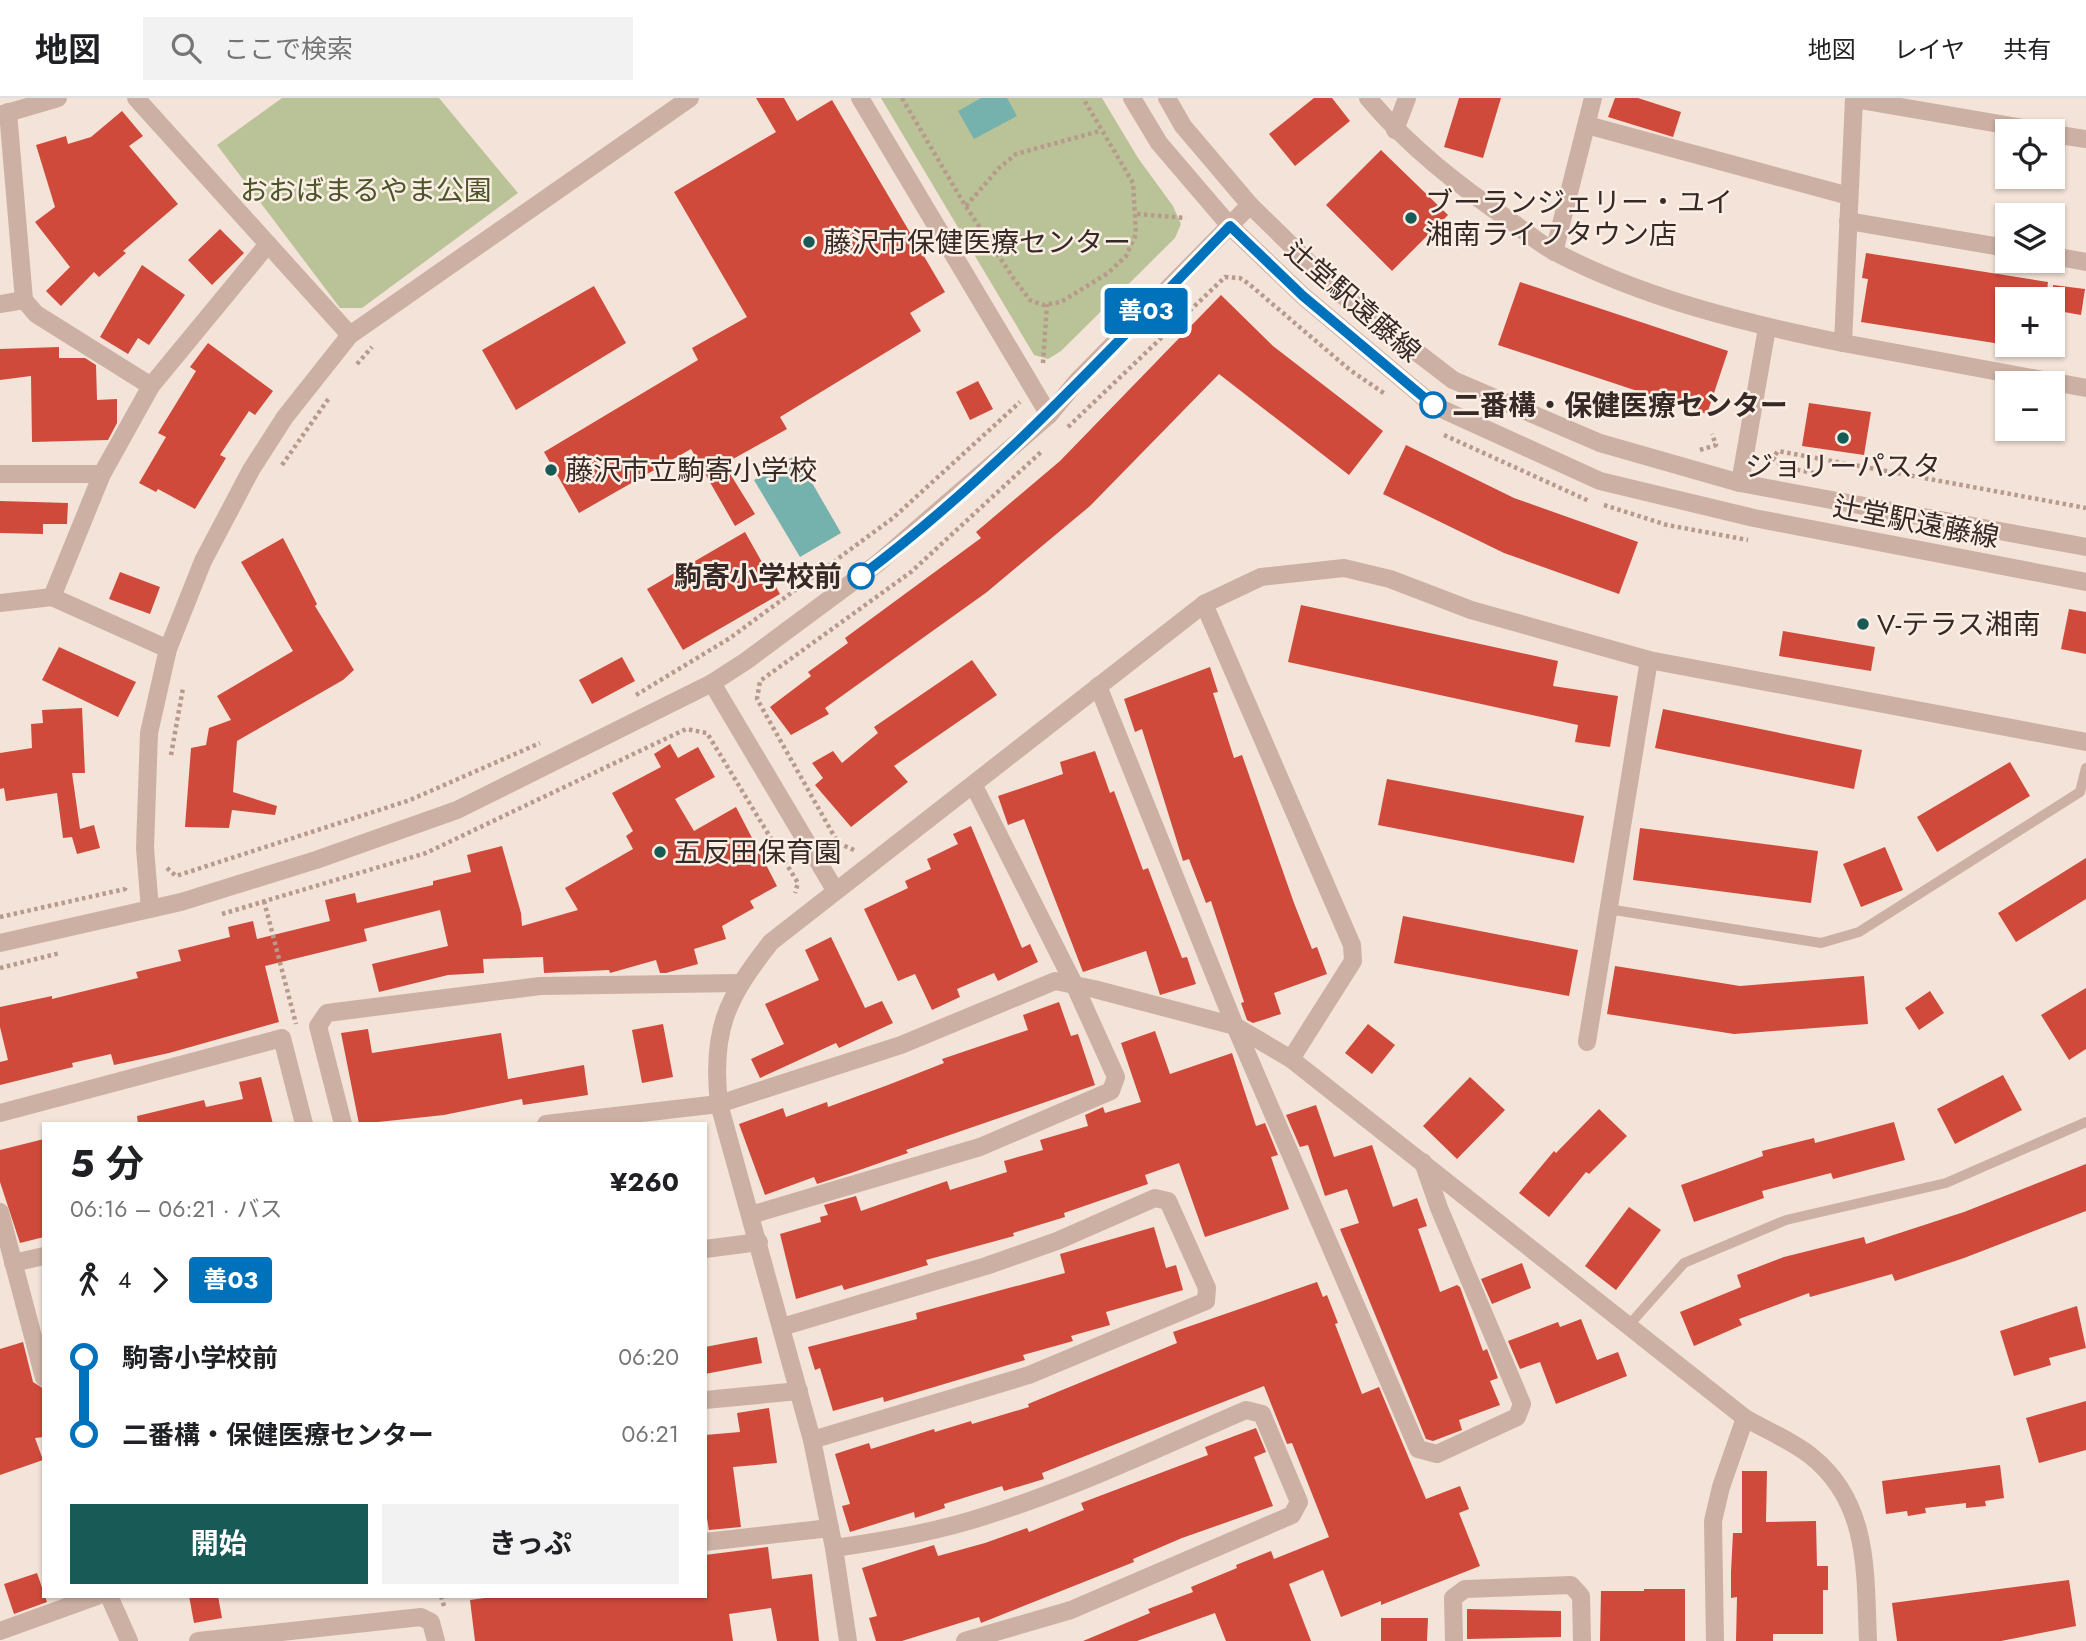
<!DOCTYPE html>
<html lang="ja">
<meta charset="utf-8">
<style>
:root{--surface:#fff;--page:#f2f2f2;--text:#202124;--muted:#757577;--line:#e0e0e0;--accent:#185b56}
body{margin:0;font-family:Jost,"Noto Sans JP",sans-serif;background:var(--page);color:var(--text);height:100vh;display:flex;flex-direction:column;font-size:26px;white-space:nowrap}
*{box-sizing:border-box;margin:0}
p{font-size:23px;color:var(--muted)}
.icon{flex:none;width:38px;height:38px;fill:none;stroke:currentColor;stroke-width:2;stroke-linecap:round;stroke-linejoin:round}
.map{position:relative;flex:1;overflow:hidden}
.drawer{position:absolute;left:42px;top:1024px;width:665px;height:476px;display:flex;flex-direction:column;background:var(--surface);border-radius:0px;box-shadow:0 2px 5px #0004}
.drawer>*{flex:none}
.badge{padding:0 14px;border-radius:5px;font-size:24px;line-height:46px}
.controls{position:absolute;left:1995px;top:21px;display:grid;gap:14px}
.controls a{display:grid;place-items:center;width:70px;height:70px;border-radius:0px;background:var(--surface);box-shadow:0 2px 5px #0004;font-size:35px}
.map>.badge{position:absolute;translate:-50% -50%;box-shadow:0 0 0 4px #fff}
.legs{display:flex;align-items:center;gap:10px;height:77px;padding:0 28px;font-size:23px}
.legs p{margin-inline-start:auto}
.summary{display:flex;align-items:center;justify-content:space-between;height:119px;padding:0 28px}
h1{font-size:38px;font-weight:700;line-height:52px}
.primary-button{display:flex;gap:14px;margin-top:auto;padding:14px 28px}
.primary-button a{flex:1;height:80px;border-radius:0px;background:var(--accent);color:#fff;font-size:28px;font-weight:700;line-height:80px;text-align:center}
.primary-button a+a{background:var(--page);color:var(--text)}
ul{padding:0 28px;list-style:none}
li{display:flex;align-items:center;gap:24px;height:77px;font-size:26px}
li i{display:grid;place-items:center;width:10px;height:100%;margin:0 9px;background:currentColor}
li i::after{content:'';width:18px;height:18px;margin:-9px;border:5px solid;border-radius:50%;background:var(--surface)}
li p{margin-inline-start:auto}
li:first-child i{background:linear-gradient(#0000 50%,currentColor 0)}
li:last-child i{background:linear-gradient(currentColor 50%,#0000 0)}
header{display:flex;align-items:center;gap:42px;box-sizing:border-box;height:98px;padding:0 35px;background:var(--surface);border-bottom:2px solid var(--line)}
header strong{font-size:33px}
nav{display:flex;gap:38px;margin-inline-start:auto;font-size:24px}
.search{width:490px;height:63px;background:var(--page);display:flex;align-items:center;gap:18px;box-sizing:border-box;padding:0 24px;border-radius:0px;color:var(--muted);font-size:26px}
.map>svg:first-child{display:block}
.green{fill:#bac397}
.water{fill:#75b2ad}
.building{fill:#cf4a3a}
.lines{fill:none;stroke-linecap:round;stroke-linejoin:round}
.path{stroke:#b89a8d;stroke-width:4.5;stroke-dasharray:3.5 3.5;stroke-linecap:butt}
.service{stroke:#ccb0a3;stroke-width:10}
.minor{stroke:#ccb0a3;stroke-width:18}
.tertiary{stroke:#ccb0a3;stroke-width:18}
.line-1-casing{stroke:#fff;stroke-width:16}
.line-1{stroke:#0072bc;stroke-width:10}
.poi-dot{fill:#185b56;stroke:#fbeee5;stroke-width:2.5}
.stop-1-dot{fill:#fff;stroke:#0072bc;stroke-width:3.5}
.labels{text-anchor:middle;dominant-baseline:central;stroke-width:5;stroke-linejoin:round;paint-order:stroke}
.park-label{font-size:28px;fill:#4b5628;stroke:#fbeee5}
.poi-label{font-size:28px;fill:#362926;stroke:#fbeee5;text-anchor:start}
.street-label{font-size:28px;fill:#362926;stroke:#fbeee5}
.stop-label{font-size:28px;font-weight:bold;fill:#362926;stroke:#fbeee5;text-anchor:start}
</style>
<header>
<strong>地図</strong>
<div class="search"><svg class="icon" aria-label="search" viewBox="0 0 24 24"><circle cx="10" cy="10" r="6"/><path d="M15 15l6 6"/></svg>ここで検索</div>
<nav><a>地図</a><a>レイヤ</a><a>共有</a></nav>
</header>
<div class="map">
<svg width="2086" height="1543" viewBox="0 0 2086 1543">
<rect width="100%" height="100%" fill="#f3e3d8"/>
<g class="green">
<polygon points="282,0 439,0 518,95 362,210 340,210 217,47"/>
<polygon points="881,0 1102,0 1138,60 1173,108 1181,126 1175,140 1061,253 1048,261 1034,257"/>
</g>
<g class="water">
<polygon points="981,0 1007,0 1017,18 974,41 958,13"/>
<polygon points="796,357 841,435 800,459 754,382"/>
</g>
<g class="building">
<polygon points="756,0 784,0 797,23 832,2 945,194 910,215 921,233 780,319 787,331 724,366 755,416 735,428 691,351 579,415 544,354 698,262 692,250 747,219 674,94 776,34"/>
<polygon points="1314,0 1332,0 1350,23 1295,68 1269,36"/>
<polygon points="1459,0 1501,0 1483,60 1444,49"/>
<polygon points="1615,0 1638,0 1681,14 1673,39 1608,19"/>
<polygon points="122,13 143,38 129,48 178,106 123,153 126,155 99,179 94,174 61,208 46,193 70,169 35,124 55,109 36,47 66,38 68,46 91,39"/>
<polygon points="1381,52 1448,117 1392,173 1326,107"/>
<polygon points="220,131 244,155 212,187 188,162"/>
<polygon points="1866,155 2048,184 2046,201 2007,201 2007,247 1861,224 1868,181 1862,180"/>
<polygon points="142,167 185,197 149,247 138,240 128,256 100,239"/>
<polygon points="1520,184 1728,253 1707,316 1498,247"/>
<polygon points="2053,187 2085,191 2081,217 2053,212"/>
<polygon points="594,188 626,245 516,312 482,252"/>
<polygon points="1221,197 1273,248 1383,333 1349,377 1219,276 1090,408 987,494 825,610 829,616 791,637 770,609 811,578 808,574 848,545 845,540 981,440 976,434 1060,363"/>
<polygon points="208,245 273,293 255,317 249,313 220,357 226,360 195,411 158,391 156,394 139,385 166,339 158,335 196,273 190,269"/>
<polygon points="59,249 59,260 85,260 96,267 97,302 117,301 117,325 108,342 32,344 31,278 0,282 0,251"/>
<polygon points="978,283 993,311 970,322 956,294"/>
<polygon points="1809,305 1871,314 1864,357 1802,348"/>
<polygon points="1406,347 1514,400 1638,444 1619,496 1504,455 1383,396"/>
<polygon points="0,403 68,405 67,426 43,426 43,436 0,435"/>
<polygon points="745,434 780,496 683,552 647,491"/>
<polygon points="283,440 317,506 315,508 354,572 343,582 237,643 233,694 277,708 275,717 232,712 229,730 185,729 191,650 206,647 209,630 231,622 217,598 293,553 241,464"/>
<polygon points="120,474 160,489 150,516 109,501"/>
<polygon points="1301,507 1558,563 1553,588 1618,598 1610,649 1575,644 1578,627 1288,564"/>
<polygon points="2069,511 2086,514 2086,556 2061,551"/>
<polygon points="1783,533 1875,549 1871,573 1779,558"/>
<polygon points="59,549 136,584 118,619 42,582"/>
<polygon points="622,559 635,583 592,606 579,582"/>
<polygon points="972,562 997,597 894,668 908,684 851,729 815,687 823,680 812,665 833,653 842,665 878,635 874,629"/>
<polygon points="1210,569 1218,594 1213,595 1234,660 1242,657 1294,805 1312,851 1317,849 1327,876 1274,895 1281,916 1253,925 1247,922 1241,905 1244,904 1211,803 1206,805 1189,761 1183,763 1142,631 1135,634 1124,601"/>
<polygon points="82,610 85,675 72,675 80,731 94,727 100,750 77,756 72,739 63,740 57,695 6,703 4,690 0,691 0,655 32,650 31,626 43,625 42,612"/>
<polygon points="1663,611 1862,652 1854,691 1655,650"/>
<polygon points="670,646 678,660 698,649 715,679 675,701 694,733 736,709 777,788 750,803 754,810 722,828 726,841 694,851 698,866 666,875 660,875 656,862 610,875 609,872 544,875 543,859 483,861 484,875 448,877 379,894 372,866 448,848 440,812 364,831 367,843 265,868 279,924 169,955 114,967 111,956 72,965 73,969 0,987 0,964 8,962 0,929 0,909 52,898 52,901 138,880 136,874 181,863 178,852 230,839 228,829 253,823 257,841 330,823 325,802 355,795 357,805 433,787 433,783 471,774 467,757 502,748 521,815 522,828 578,812 565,790 633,751 626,738 633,733 612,695 661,669 654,656"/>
<polygon points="1095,653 1110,695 1114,693 1143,772 1148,770 1182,860 1187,859 1196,886 1160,897 1146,853 1083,874 1024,721 1008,727 998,698 1063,676 1060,664"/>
<polygon points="2010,664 2030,698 1937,754 1917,719"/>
<polygon points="1387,681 1584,718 1574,765 1378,727"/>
<polygon points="971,728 1022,850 1030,846 1038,864 998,883 994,875 957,891 960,899 932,912 915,876 898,883 864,811 908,790 905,783 931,771 927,761 958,746 953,736"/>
<polygon points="1640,730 1818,753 1811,805 1633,782"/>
<polygon points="1885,749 1903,792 1861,809 1843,766"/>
<polygon points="2086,760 2086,801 2016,844 1998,815"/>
<polygon points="1403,818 1578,852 1569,898 1394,865"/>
<polygon points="831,839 865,910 882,903 893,925 839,950 836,945 760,980 751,961 784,946 765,906 819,882 805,852"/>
<polygon points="1615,868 1740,888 1864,878 1868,926 1734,936 1607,916"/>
<polygon points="2086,890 2086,951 2069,962 2041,917"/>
<polygon points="1930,893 1944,915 1919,932 1905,910"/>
<polygon points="1059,904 1071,938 1078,936 1095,987 906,1052 908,1055 851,1075 817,1086 814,1079 765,1097 739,1026 783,1010 786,1019 827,1004 828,1009 888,987 944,965 942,961 1028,932 1023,917"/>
<polygon points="663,926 673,979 642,985 632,932"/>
<polygon points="1368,926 1395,947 1372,976 1345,955"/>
<polygon points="368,931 372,955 501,935 508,981 584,967 588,997 523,1007 522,1001 444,1017 359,1026 341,935"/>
<polygon points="1155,933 1170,976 1232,955 1256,1028 1265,1025 1278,1057 1271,1059 1289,1111 1205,1139 1179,1065 1145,1077 1148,1086 1064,1115 1065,1119 1013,1135 1014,1138 926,1162 928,1167 844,1192 842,1187 796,1201 780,1136 821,1124 820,1119 828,1117 824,1107 856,1098 861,1113 947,1083 950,1092 1007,1074 1004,1063 1043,1052 1040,1042 1088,1028 1085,1017 1103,1009 1105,1015 1141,1004 1121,945"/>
<polygon points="2003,977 2022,1012 1955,1046 1937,1011"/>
<polygon points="261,979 273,1026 138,1026 137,1018 204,1002 206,1009 243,1001 239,984"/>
<polygon points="1470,979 1505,1012 1457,1061 1423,1028"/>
<polygon points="1316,1007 1334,1059 1372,1047 1393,1109 1417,1100 1427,1128 1418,1131 1440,1194 1457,1187 1460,1189 1483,1253 1487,1251 1498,1280 1490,1283 1500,1307 1459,1322 1462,1332 1433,1343 1426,1341 1340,1131 1359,1125 1347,1091 1325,1098 1308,1047 1300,1049 1286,1017"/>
<polygon points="1599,1011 1627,1038 1589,1076 1586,1074 1549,1119 1519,1095 1554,1053 1556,1055"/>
<polygon points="1894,1024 1905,1062 1833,1081 1831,1075 1762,1093 1764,1100 1694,1124 1681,1087 1763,1058 1762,1053 1814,1040 1815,1045"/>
<polygon points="44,1041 44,1139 20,1145 0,1084 0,1052"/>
<polygon points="2086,1066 2086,1113 1964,1160 1895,1183 1892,1176 1810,1199 1809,1195 1739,1221 1742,1227 1694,1248 1680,1214 1741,1189 1737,1177 1784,1159 1864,1139 1866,1146 1964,1114"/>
<polygon points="1629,1109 1661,1132 1616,1192 1585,1168"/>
<polygon points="1154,1129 1166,1170 1176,1167 1183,1192 1106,1214 1110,1227 1071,1238 1073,1243 1023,1257 1025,1262 884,1304 883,1299 833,1313 820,1270 815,1272 808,1249 917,1221 916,1215 1065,1175 1060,1156"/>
<polygon points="1522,1165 1531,1190 1492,1206 1481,1181"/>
<polygon points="1317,1184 1323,1199 1327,1197 1338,1225 1335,1226 1362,1296 1379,1289 1426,1401 1460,1388 1469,1411 1459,1415 1480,1468 1381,1507 1381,1503 1341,1519 1323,1472 1289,1486 1311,1543 1226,1543 1215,1515 1137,1543 1083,1543 1150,1515 1148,1511 1193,1494 1191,1489 1237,1470 1236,1467 1271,1453 1274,1461 1329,1439 1292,1345 1287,1346 1264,1288 1042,1375 1044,1381 1004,1393 1002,1388 944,1406 945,1410 915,1420 914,1414 850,1434 842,1408 850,1406 835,1356 869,1345 871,1351 934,1331 935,1334 971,1323 972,1326 1029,1309 1028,1306 1177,1245 1173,1234"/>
<polygon points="2077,1208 2086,1250 2049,1260 2051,1267 2014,1278 2000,1233"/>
<polygon points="1581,1221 1597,1262 1618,1254 1627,1278 1556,1306 1540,1264 1520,1271 1508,1243 1558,1224 1560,1229"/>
<polygon points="757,1239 762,1265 705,1276 705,1249"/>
<polygon points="23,1244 33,1284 44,1291 44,1339 35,1340 43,1362 0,1377 0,1251"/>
<polygon points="2086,1303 2086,1352 2039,1365 2026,1320"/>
<polygon points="769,1310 777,1365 733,1369 741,1429 709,1432 705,1408 705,1337 740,1334 737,1315"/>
<polygon points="1256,1330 1266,1354 1254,1359 1273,1408 1182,1440 1133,1461 1134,1464 981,1525 979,1519 902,1543 876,1543 869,1520 877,1518 862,1470 934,1447 938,1458 985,1445 1027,1430 1029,1434 1084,1412 1081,1405 1208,1357 1205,1349"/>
<polygon points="2000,1367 2004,1400 1985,1403 1986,1408 1966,1410 1966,1405 1925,1410 1926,1415 1908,1418 1907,1413 1886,1416 1882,1383"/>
<polygon points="1742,1373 1767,1373 1766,1424 1816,1423 1817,1468 1828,1468 1828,1492 1823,1492 1823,1536 1773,1536 1773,1543 1736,1543 1737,1499 1731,1500 1731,1474 1733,1435 1742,1435"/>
<polygon points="768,1449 772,1481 812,1476 819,1543 777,1543 771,1510 729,1516 733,1543 475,1543 470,1502 499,1498 705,1498 705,1457"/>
<polygon points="37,1475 47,1504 14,1516 4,1486"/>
<polygon points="2069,1482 2076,1528 2001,1543 1897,1543 1892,1505"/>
<polygon points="1644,1491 1685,1491 1685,1543 1600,1543 1601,1493 1644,1493"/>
<polygon points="189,1498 218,1498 222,1520 194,1525"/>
<polygon points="1467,1511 1561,1513 1561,1539 1467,1541"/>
<polygon points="1381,1520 1428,1520 1427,1543 1381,1543"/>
</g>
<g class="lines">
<g class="path">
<polyline points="902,0 963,104 1014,181 1030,202 1043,207 1061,204 1108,175 1126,158 1136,136 1133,85 1083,0"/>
<polyline points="966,108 999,70 1016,56 1100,33"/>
<polyline points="1137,116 1186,120"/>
<polyline points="1043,265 1047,206"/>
<polyline points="357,266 372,249"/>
<polyline points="1068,329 1225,179 1240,180 1249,186 1350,272 1385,296"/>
<polyline points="1444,337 1589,403"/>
<polyline points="1700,352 1716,347 1712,336"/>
<polyline points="282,367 329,300"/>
<polyline points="1814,375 1783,369 1773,360 1778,353 2086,410"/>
<polyline points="1604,407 1667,427 1748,442"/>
<polyline points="636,597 730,540 893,420 1020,304"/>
<polyline points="171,657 183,590"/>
<polyline points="854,752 838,745 757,601 760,583 911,474 1041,354"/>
<polyline points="167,770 176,778 410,702 540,645"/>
<polyline points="264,803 296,926"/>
<polyline points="222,816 426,755 686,631 707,635 798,785 795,795"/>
<polyline points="0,819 125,791 126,787"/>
<polyline points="0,870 60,855"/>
<polyline points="441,1498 444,1508"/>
</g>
<g class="service">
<polyline points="1608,811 1821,845 1859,834 2080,694 2086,670"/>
<polyline points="1629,1227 1684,1165 1786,1122 1946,1085 2086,1024"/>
</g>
<g class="minor">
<polyline points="860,0 1049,317"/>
<polyline points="1854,0 1843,245 2086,290"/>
<polyline points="1854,1 2040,33"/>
<polyline points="8,14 24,202 36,216 151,288"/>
<polyline points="0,17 58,0"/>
<polyline points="1587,27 1849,98"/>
<polyline points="1395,32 1407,0"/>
<polyline points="2053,36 2086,41"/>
<polyline points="1848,123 2007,150"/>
<polyline points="1554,154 1593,0"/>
<polyline points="2053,158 2086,164"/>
<polyline points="0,206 24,202"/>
<polyline points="0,376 102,376"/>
<polyline points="52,499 102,376 151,288 268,146"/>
<polyline points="0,505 52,499 168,551"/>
<polyline points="1204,506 1352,847 1353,863 1291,961"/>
<polyline points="1098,588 1235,928 1418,1351 1437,1356 1517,1319 1522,1306 1439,1110 1423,1064"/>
<polyline points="1587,944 1649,562"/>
<polyline points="0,1015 282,940 304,1026"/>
<polyline points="343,1026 318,928 327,915 540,888 739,885"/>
<path d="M 546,1026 L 719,1006 L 901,947 L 1055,883 L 1094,891 L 1235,928 L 1291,961 L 1745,1320 C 1766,1332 1792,1343 1811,1358 C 1870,1405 1865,1475 1868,1543"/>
<polyline points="0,1114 44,1280"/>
<polyline points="751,1117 980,1049 1111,993 1116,979 1074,886 974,688"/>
<polyline points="705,1151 759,1144"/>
<polyline points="13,1165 44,1158"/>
<polyline points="782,1229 986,1168 1057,1143 1155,1100 1168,1103 1207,1190 1206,1203 1029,1277 812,1342"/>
<polyline points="705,1302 799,1293"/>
<polyline points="705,1444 830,1430"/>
<path d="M 834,1450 C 885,1443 936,1434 985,1418 C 1075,1390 1160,1349 1246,1312 L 1262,1316 L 1299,1404 L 1292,1417 L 1071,1512 L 965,1543"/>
<polyline points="109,1498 129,1543"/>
<polyline points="0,1533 97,1498"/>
<polyline points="198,1543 421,1519 431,1524 436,1543"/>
<polyline points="1454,1543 1453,1500 1465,1491 1571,1487 1581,1498 1582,1543"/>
<polyline points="1715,1543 1713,1423 1721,1389 1745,1320"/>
</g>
<g class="tertiary">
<polyline points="136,0 350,237"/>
<polyline points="1132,0 1159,45 1230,128 1303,198 1433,307 1600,383 1754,420 2086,484"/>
<polyline points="1167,0 1183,28 1250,107 1341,196 1453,282 1600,345 1740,385 2086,449"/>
<path d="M 1368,0 C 1409,49 1459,88 1512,124 C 1526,134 1540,146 1555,154 C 1645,201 1745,225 1843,245"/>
<polyline points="1740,385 1767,230"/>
<polyline points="712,585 835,792"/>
<polyline points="150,811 145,750 149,635 168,551 203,463 251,372 285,319 350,237 690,0"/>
<polyline points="0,845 181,804 316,762 457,712 712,585 746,563 878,465 1049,317 1078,282 1250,107"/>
<path d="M 848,1543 L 834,1450 L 812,1342 L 719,1006 C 711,933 726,901 771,844 L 1204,506 L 1261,479 L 1344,470 L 1390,481 L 1471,512 L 1649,562 L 2086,644"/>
</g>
</g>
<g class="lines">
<g class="line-1-casing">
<path id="line-1" d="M 861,478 C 997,376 1112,249 1230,128 L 1303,198 L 1433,307"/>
</g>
<use href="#line-1" class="line-1"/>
</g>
<g class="poi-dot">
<circle cx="1411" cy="120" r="7"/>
<circle cx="809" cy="144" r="7"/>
<circle cx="1843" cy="340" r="7"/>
<circle cx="551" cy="372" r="7"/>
<circle cx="1863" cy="526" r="7"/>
<circle cx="660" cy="754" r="7"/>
</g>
<g class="stop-1-dot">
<circle cx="1433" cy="307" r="12"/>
<circle cx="861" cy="478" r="12"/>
</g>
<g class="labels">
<g class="park-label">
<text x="366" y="92">おおばまるやま公園</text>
</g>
<g class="poi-label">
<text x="1425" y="104">ブーランジェリー・ユイ<tspan x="1425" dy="32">湘南ライフタウン店</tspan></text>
<text x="823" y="144">藤沢市保健医療センター</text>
<text x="1843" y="368" text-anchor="middle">ジョリーパスタ</text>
<text x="565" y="372">藤沢市立駒寄小学校</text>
<text x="1877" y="526">V-テラス湘南</text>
<text x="674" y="754">五反田保育園</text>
</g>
<g class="street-label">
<text transform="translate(1353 203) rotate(41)">辻堂駅遠藤線</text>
<text transform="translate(1916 424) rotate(11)">辻堂駅遠藤線</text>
</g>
<g class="stop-label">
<text x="1452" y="307">二番構・保健医療センター</text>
<text x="842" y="478" text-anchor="end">駒寄小学校前</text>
</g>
</g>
</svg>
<div class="controls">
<a><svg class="icon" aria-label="locate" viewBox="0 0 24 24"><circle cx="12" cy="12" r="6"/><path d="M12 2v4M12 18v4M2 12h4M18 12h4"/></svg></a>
<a><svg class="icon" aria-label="layers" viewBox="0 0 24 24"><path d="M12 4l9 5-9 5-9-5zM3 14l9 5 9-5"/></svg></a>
<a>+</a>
<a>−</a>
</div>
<b class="badge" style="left:1146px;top:213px;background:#0072bc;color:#fff">善03</b>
<section class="drawer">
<div class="summary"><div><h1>5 分</h1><p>06:16 – 06:21 · バス</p></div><b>¥260</b></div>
<div class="legs"><svg class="icon" aria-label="walk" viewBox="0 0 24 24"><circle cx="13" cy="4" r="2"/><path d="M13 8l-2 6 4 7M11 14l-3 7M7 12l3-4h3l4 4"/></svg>4<svg class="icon" aria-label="forward" viewBox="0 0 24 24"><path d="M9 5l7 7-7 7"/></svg><b class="badge" style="background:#0072bc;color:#fff">善03</b></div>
<ul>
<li><i style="color:#0072bc"></i><b>駒寄小学校前</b><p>06:20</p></li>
<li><i style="color:#0072bc"></i><b>二番構・保健医療センター</b><p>06:21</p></li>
</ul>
<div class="primary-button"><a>開始</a><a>きっぷ</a></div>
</section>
</div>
